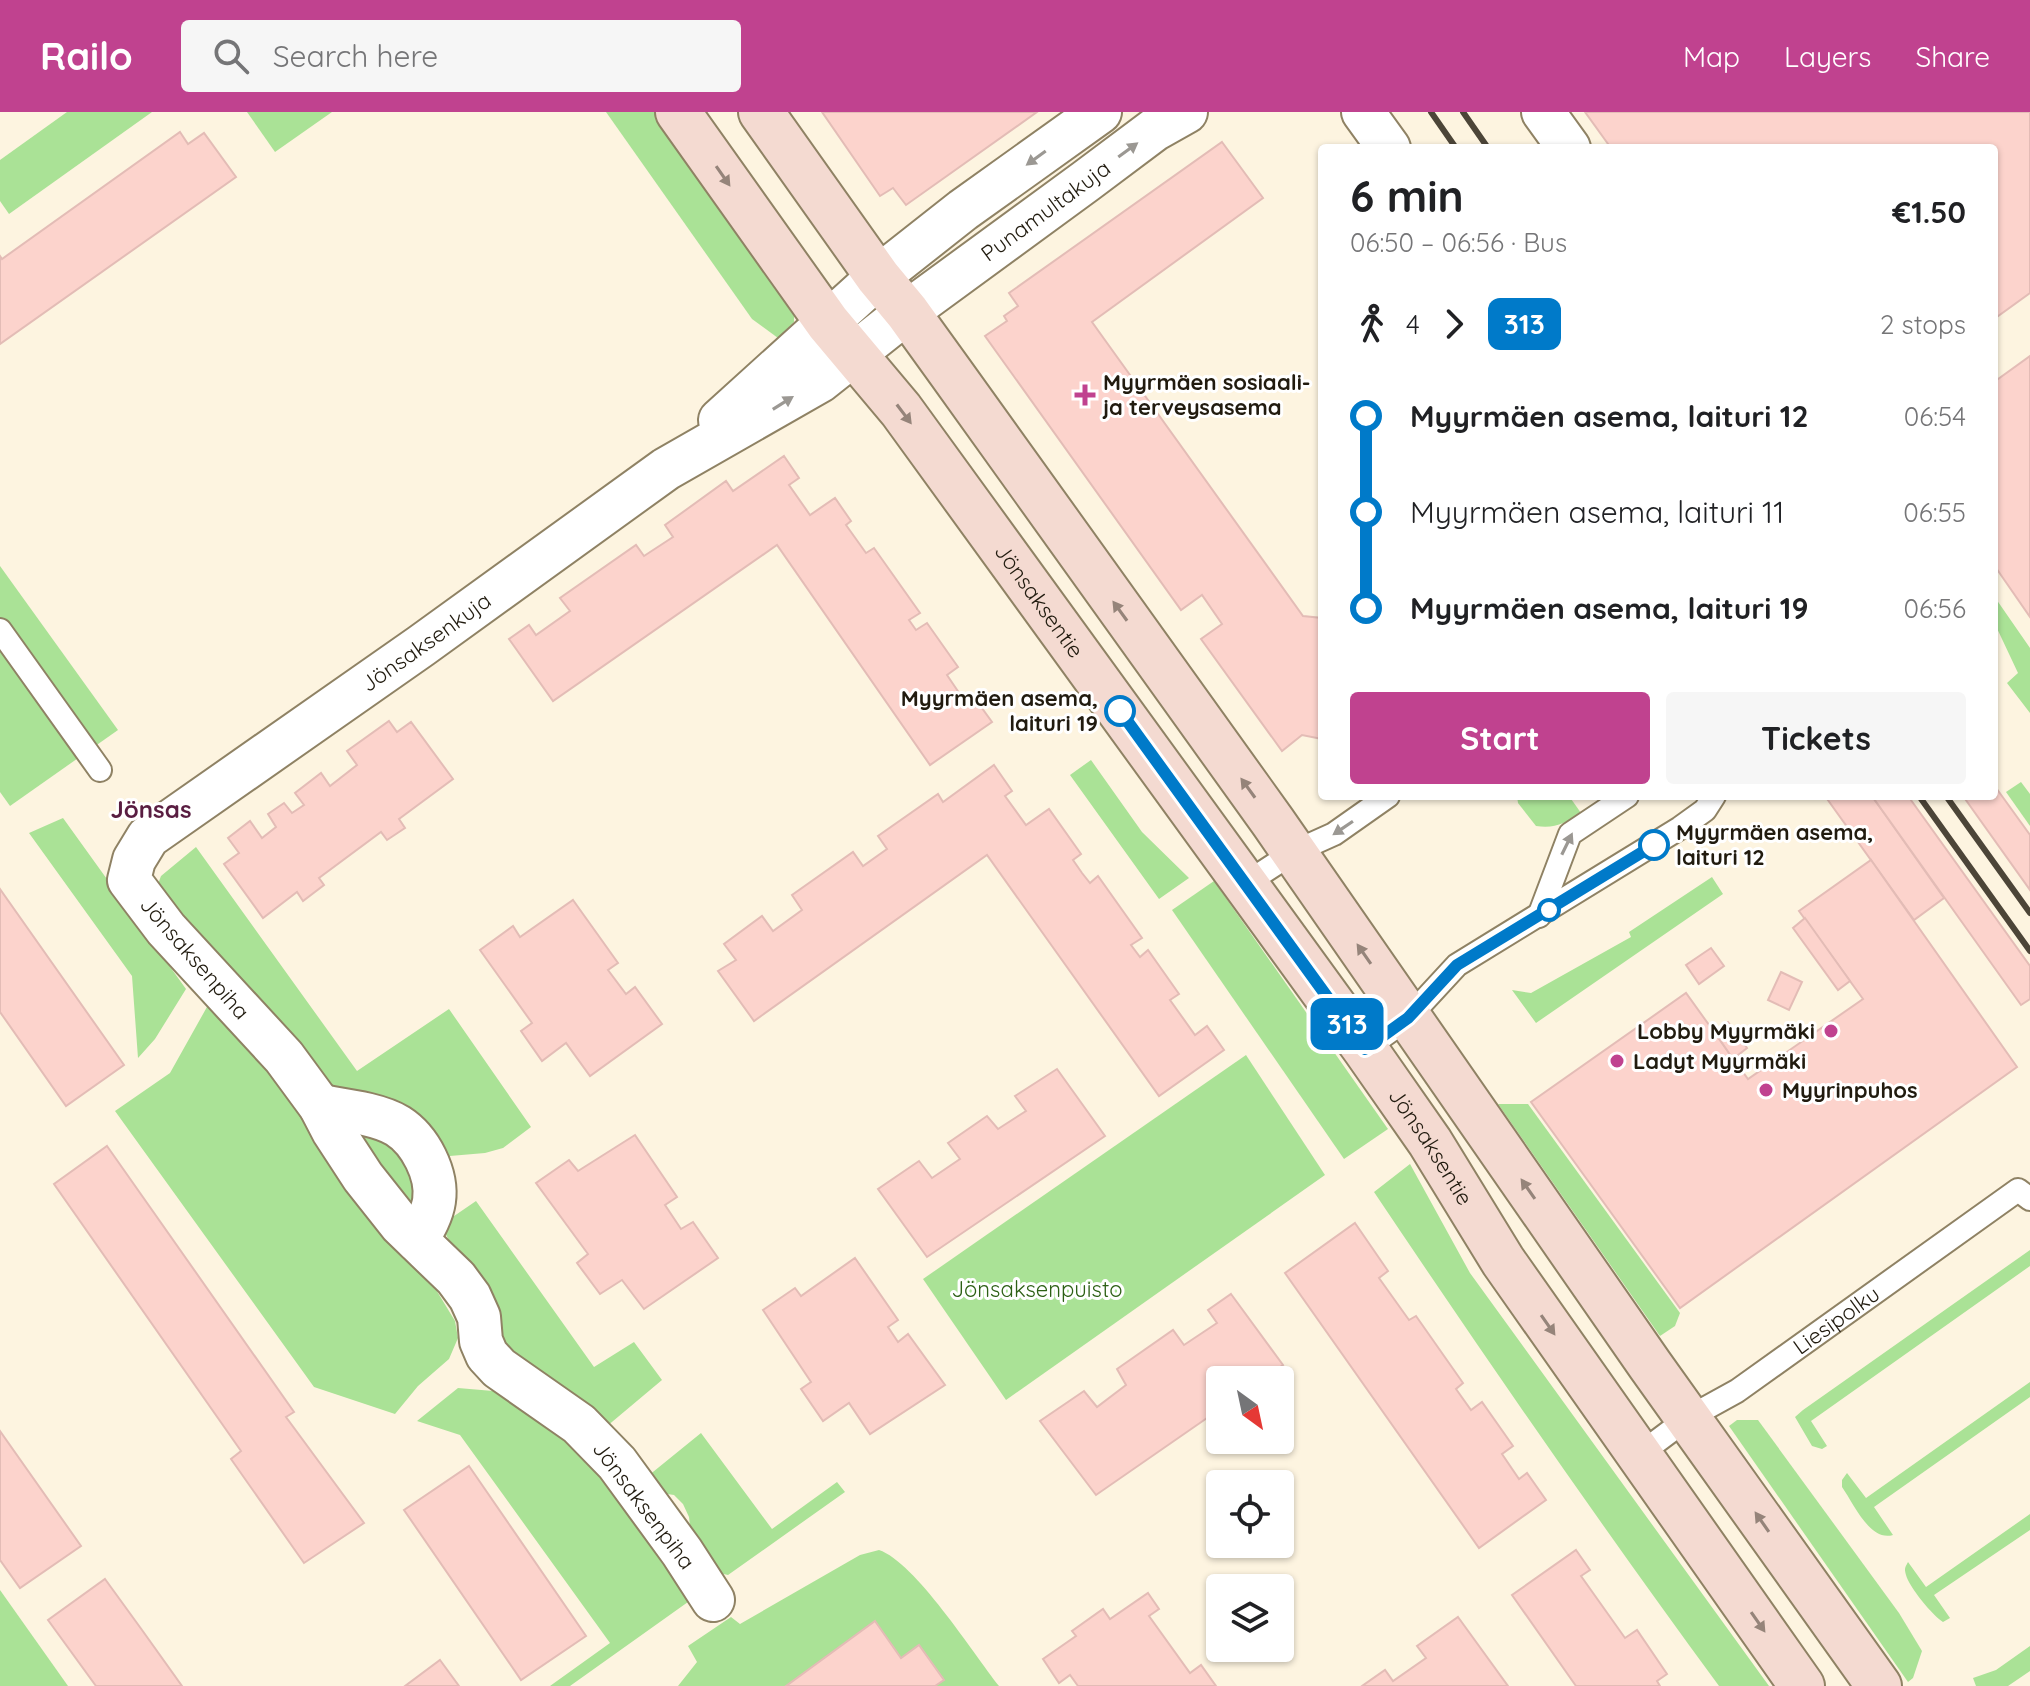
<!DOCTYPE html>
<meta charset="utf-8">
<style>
:root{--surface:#fff;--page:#f6f6f6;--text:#202124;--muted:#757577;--accent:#c0428f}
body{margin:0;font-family:Quicksand,sans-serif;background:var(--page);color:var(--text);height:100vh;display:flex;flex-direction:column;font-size:30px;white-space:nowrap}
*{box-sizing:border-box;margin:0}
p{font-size:26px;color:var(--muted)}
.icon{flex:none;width:44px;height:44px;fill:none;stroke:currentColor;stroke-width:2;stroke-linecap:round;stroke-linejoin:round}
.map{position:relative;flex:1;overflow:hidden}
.panel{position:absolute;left:1318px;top:32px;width:680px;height:656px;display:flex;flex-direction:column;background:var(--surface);border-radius:8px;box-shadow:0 2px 6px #0004}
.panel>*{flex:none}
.badge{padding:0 16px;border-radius:12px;font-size:28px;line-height:52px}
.needle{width:52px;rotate:147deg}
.tools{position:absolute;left:1206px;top:1254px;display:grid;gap:16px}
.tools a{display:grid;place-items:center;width:88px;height:88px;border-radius:8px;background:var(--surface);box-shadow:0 2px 6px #0004;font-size:40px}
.map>.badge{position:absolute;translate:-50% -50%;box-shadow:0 0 0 4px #fff}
.legs{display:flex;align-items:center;gap:12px;height:88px;padding:0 32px;font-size:26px}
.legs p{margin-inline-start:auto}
.overview{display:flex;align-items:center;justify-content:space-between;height:136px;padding:0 32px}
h1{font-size:44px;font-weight:700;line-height:60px}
.cta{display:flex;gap:16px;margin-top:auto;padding:16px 32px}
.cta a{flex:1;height:92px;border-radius:8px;background:var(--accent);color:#fff;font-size:32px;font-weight:700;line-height:92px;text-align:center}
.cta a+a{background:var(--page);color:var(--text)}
ul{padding:0 32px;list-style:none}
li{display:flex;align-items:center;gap:28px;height:96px;font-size:30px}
li i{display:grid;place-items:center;width:12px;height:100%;margin:0 10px;background:currentColor}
li i::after{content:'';width:20px;height:20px;margin:-10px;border:6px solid;border-radius:50%;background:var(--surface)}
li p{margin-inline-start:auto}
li:first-child i{background:linear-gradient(#0000 50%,currentColor 0)}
li:last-child i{background:linear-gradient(currentColor 50%,#0000 0)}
header{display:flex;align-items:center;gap:48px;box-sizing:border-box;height:112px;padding:0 40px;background:var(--accent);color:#fff}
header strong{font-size:38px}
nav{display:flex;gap:44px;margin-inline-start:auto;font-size:28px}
.search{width:560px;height:72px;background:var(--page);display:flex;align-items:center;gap:20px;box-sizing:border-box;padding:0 28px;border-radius:8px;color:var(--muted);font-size:30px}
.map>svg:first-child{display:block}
.green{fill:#aae296}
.building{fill:#fcd3cc;stroke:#e3bcb6;stroke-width:2}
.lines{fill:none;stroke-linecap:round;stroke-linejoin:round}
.lane-casing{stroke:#8f8264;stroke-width:26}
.street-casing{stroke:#8f8264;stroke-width:46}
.secondary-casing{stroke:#8f8264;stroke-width:48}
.lane{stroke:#fff;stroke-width:22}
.street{stroke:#fff;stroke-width:42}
.secondary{stroke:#f4dad1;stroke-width:44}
.rail{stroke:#4c4538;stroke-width:6}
.oneway{fill:#9b9893}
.oneway2{fill:#95847a}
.line-1-casing{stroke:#fff;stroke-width:18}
.line-1{stroke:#007ac9;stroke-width:12}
.poi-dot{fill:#c0428f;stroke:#fff;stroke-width:3}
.stop-1-dot{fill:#fff;stroke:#007ac9;stroke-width:4}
.labels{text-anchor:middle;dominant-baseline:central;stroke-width:6;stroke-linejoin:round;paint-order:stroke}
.street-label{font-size:22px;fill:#211b0f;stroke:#fff}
.poi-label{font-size:22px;font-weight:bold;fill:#211b0f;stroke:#fff;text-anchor:start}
.stop-label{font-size:22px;font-weight:bold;fill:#211b0f;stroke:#fff;text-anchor:end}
.park-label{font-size:22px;fill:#2d6015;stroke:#fff}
.neighbourhood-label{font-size:24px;font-weight:bold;fill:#591d41;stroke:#fff}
</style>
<header>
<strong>Railo</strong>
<div class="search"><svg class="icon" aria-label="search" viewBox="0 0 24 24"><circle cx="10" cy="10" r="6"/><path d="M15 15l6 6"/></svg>Search here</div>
<nav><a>Map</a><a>Layers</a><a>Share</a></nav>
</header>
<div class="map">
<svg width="2030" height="1574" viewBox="0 0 2030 1574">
<rect width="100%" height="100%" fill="#fdf4e0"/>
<g class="green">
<polygon points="67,0 152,0 9,102 0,89 0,48"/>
<polygon points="247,0 332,0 275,40"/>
<polygon points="606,0 654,0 794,204 794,210 778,226 752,207"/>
<polygon points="0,454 118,618 10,694 0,680"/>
<polygon points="1994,484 2030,536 2030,601 2007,571 2018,561 1994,510"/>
<polygon points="1091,648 1142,720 1189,766 1159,787 1070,663"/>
<polygon points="2021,670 2030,682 2030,714 2006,680"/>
<path d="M 1517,684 L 1569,684 L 1581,701 C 1565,711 1555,717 1536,714 L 1518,691 Z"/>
<polygon points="63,706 186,877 155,927 138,946 132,864 29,721"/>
<polygon points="196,735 357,959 449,897 531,1015 503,1036 485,1041 438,1045 328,987 155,780 161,764"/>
<polygon points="1712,765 1723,782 1536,911 1512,878 1531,881 1631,825 1629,820"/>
<polygon points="1214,769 1388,1017 1344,1047 1172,798"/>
<polygon points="212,886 279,957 360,1087 397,1138 435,1176 455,1209 458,1226 449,1247 418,1274 395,1302 314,1275 115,999 170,961"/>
<polygon points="1246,943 1325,1063 1006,1288 923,1167"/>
<polygon points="1498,992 1528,992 1680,1201 1675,1214 1660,1224"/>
<polygon points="330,1002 390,1018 420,1057 416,1113"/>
<path d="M 1410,1052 L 1470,1161 L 1769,1574 L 1719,1574 C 1600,1412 1486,1247 1374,1080 Z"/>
<polygon points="476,1089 594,1255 634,1230 662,1268 600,1320 512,1251 441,1113"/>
<polygon points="2030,1138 2030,1154 1811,1309 1827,1334 1822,1337 1812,1334 1795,1305 1803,1298"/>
<path d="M 2030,1270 L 2030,1285 L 1874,1395 L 1893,1423 C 1870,1430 1854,1392 1842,1375 L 1842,1368 L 1847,1361 L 1866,1386 Z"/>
<polygon points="458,1276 493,1279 538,1302 587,1337 695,1485 570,1574 550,1574 610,1531 460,1323 417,1309"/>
<polygon points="1737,1308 1758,1308 1899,1501 1922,1539 1913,1566 1908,1570 1729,1314"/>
<polygon points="701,1321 772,1417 837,1370 845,1380 728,1463 710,1459 682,1422 690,1414 689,1405 683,1392 674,1383 661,1381 648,1364"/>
<path d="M 2030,1402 L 2030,1418 L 1934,1483 L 1950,1506 L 1943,1510 C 1933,1504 1909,1475 1906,1463 C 1904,1456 1905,1456 1908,1450 L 1926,1475 Z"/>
<path d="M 879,1438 C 915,1450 973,1541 999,1574 L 935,1574 L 944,1567 L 919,1533 L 901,1546 L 875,1510 L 786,1574 L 678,1574 L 697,1550 L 688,1534 L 731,1505 L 740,1512 L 860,1443 Z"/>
<polygon points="0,1478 68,1574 0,1574"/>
<polygon points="2030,1534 2030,1559 2008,1574 1976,1574 1973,1566 1996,1558"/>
</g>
<g class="building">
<polygon points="822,0 1037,0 906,93 893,76 880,84"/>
<polygon points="1585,0 2030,0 2030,181 1994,207 1994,36 1611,36"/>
<polygon points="180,20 188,32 204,21 236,65 0,232 0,144 2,147"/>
<polygon points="1222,30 1263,86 1092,210 1303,504 1322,506 1322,627 1302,623 1282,639 1201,527 1222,512 1202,483 1181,498 985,224 1007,209 1004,204 1018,194 1009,181"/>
<polygon points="2030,244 2030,505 1994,453 1994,270"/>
<polygon points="784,344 799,366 789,373 810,403 835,386 851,409 846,413 866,441 874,436 920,501 909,508 916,518 927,511 958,555 947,563 968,594 976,588 992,610 930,653 777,433 553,589 509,527 529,513 536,523 570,499 560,486 636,433 644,444 673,425 665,413 726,369 733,379"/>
<polygon points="389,609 397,620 411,610 453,667 399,707 405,716 387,728 381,720 319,766 324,773 303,789 297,780 263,806 224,752 239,741 228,726 250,709 262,726 276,715 268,702 284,691 292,701 304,693 295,681 321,661 330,674 357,653 347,639"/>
<polygon points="994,653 1012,679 1005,684 1026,713 1049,697 1081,742 1073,748 1082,761 1090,771 1098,764 1142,826 1131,833 1140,845 1148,838 1179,882 1170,888 1195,923 1207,914 1224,938 1159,984 987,743 754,909 718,859 736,848 724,832 762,804 773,819 802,798 792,783 853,740 863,754 887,737 878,724 938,682 943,690"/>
<polygon points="1994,673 2030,723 2030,778 1963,684 1994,684"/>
<polygon points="1825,684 1872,684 1944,786 1914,808"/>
<polygon points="1872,684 1904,684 1883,699"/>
<polygon points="1872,684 1908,684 2030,854 2030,887 2021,893"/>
<polygon points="1871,748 2017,955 1680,1196 1531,990 1686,881 1748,967 1863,887 1799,799"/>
<polygon points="0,777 124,953 66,994 0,900"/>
<polygon points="573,788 618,851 608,858 626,882 635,875 662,912 590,964 566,931 542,949 521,919 532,911 480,838 513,814 520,825"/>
<polygon points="1805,806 1850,869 1838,878 1793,816"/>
<polygon points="1711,836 1724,854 1699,872 1686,853"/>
<polygon points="1781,860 1802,870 1789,898 1768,888"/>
<polygon points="1728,910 1747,936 1733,947 1714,919"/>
<polygon points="1057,957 1105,1024 927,1145 878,1077 919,1049 932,1066 960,1047 948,1031 987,1004 998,1017 1026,999 1015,984"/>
<polygon points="635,1023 677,1085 665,1093 681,1117 693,1110 718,1146 644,1197 622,1168 600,1182 577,1151 588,1142 536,1071 569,1048 578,1059"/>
<polygon points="107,1034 294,1300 286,1305 364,1411 304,1451 231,1347 241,1339 54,1072"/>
<polygon points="1355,1111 1388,1159 1379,1166 1409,1208 1416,1204 1463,1271 1456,1277 1471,1298 1482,1290 1513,1334 1502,1342 1519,1367 1527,1361 1546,1388 1479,1436 1285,1161"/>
<polygon points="855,1146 898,1208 888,1215 898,1230 908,1222 945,1273 870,1322 849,1291 823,1309 801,1277 811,1270 763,1198 795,1176 801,1184"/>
<polygon points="1231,1182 1283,1253 1262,1268 1220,1268 1220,1297 1096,1383 1040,1309 1084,1279 1097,1295 1126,1273 1117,1257 1173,1218 1184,1233 1217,1211 1208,1198"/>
<polygon points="0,1319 81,1434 20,1476 0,1448"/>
<polygon points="469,1354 586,1524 521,1568 404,1398"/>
<polygon points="1576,1438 1590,1458 1581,1464 1625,1526 1637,1518 1667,1562 1657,1569 1660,1574 1576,1574 1512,1483"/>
<polygon points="105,1467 142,1518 182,1574 96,1574 48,1508"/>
<polygon points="1148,1481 1159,1497 1149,1504 1190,1561 1201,1553 1216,1574 1078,1574 1070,1563 1059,1571 1043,1547 1076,1524 1072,1519 1103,1497 1110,1507"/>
<polygon points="1458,1505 1508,1574 1362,1574 1385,1558 1393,1569 1426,1546 1417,1534"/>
<polygon points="875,1509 901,1546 919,1533 944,1568 935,1574 786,1574"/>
<polygon points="440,1548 459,1574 405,1574"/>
</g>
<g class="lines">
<g class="lane-casing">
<g id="lane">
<polyline points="0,518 100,658"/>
<polyline points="1245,772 1294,740 1334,722 1388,684"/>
<polyline points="1539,804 1570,722 1627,684"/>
<polyline points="1365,937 1408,906 1457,853 1680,716 1705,698 1714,684"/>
<path id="s1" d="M 1640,1342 L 1688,1306 L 1737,1279 L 2018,1078 L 2030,1087"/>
</g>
</g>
<g class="street-casing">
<g id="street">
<polyline points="1363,0 1389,36"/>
<polyline points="1543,0 1569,36"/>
<polyline points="720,308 878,165 963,98 1100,0"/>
<path d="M 320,994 C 343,998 379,1002 398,1014 C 420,1028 438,1062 434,1089 C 432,1103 424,1116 417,1128"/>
<path id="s2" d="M 713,1488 L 682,1440 L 617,1351 L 579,1312 L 499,1256 L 487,1243 L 481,1229 L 479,1205 L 470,1185 L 456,1166 L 401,1113 L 363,1065 L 333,1019 L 320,994 L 284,945 L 166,817 L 129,768 L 134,748 L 148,725 L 421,534 L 666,357 L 820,269 L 907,200 L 1086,69 L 1154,18 L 1186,0"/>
</g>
</g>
<g class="secondary-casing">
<g id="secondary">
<path id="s3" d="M 678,0 L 828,211 L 901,298 L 1365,937 L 1430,1030 L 1503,1149 L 1802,1574"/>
<polyline points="761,0 878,165 907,200 951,261 1273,710 1650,1253 1879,1574"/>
</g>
</g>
<use href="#lane" class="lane"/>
<use href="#street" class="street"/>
<use href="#secondary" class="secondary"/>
<g class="rail">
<polyline points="1431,0 1456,36"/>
<polyline points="1463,0 1488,36"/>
<polyline points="1919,684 2030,839"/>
<polyline points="1946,684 2030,801"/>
</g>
</g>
<defs><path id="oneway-solid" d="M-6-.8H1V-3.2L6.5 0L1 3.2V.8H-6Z" transform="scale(2)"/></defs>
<g class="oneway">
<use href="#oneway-solid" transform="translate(1128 38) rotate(-36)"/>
<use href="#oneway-solid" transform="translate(1036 46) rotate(144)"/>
<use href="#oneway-solid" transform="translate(783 291) rotate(-32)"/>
<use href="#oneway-solid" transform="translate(1343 716) rotate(146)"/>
<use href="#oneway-solid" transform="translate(1567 732) rotate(-64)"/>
</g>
<g class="oneway2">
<use href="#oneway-solid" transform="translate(723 64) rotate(55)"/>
<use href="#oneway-solid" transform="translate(904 302) rotate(53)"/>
<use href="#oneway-solid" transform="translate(1120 499) rotate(-126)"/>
<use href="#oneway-solid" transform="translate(1248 676) rotate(-126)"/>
<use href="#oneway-solid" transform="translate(1364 842) rotate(-125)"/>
<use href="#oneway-solid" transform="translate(1528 1077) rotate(-125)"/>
<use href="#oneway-solid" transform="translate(1548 1213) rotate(55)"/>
<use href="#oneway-solid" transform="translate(1762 1410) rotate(-125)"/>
<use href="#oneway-solid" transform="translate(1758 1510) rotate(55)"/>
</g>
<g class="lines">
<g class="line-1-casing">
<polyline id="line-1" points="1120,599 1365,937 1408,906 1457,853 1654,733"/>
</g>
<use href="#line-1" class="line-1"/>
</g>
<g class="poi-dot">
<path d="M1081 271h8v8h8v8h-8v8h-8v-8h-8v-8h8z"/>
<circle cx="1831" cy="919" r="8"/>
<circle cx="1617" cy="949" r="8"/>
<circle cx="1766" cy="978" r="8"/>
</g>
<g class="stop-1-dot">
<circle cx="1120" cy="599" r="14"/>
<circle cx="1654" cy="733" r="14"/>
<circle cx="1549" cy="798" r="10"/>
</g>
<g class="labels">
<g class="street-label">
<text stroke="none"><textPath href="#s2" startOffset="2082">Punamultakuja</textPath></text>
<text stroke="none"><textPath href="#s3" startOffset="608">Jönsaksentie</textPath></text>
<text stroke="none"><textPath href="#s2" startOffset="1326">Jönsaksenkuja</textPath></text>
<text transform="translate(195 846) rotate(49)">Jönsaksenpiha</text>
<text stroke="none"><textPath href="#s3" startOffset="1280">Jönsaksentie</textPath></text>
<text stroke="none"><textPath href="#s1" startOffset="238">Liesipolku</textPath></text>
<text transform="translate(644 1393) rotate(53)">Jönsaksenpiha</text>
</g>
<g class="poi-label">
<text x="1103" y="270">Myyrmäen sosiaali-<tspan x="1103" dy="25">ja terveysasema</tspan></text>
<text x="1815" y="919" text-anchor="end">Lobby Myyrmäki</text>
<text x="1633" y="949">Ladyt Myyrmäki</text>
<text x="1782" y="978">Myyrinpuhos</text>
</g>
<g class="stop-label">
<text x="1098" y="586">Myyrmäen asema,<tspan x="1098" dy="25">laituri 19</tspan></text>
<text x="1676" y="720" text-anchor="start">Myyrmäen asema,<tspan x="1676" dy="25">laituri 12</tspan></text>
</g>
<g class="park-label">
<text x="1037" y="1177">Jönsaksenpuisto</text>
</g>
<g class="neighbourhood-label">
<text x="151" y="697">Jönsas</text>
</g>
</g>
</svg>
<div class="tools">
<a><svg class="needle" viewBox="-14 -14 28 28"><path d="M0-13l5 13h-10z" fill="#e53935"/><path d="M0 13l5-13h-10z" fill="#757577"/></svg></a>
<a><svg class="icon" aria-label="locate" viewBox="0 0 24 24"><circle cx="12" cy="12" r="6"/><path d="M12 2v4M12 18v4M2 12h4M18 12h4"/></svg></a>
<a><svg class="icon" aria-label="layers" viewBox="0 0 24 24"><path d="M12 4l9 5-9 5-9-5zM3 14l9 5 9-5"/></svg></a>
</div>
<b class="badge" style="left:1347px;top:912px;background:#007ac9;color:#fff">313</b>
<section class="panel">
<div class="overview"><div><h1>6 min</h1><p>06:50 – 06:56 · Bus</p></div><b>€1.50</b></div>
<div class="legs"><svg class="icon" aria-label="walk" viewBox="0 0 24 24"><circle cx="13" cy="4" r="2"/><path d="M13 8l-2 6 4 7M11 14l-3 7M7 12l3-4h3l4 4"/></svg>4<svg class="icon" aria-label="forward" viewBox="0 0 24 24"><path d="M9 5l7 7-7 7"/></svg><b class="badge" style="background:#007ac9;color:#fff">313</b><p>2 stops</p></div>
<ul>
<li><i style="color:#007ac9"></i><b>Myyrmäen asema, laituri 12</b><p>06:54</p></li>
<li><i style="color:#007ac9"></i><span>Myyrmäen asema, laituri 11</span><p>06:55</p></li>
<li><i style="color:#007ac9"></i><b>Myyrmäen asema, laituri 19</b><p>06:56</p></li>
</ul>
<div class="cta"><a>Start</a><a>Tickets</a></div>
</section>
</div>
